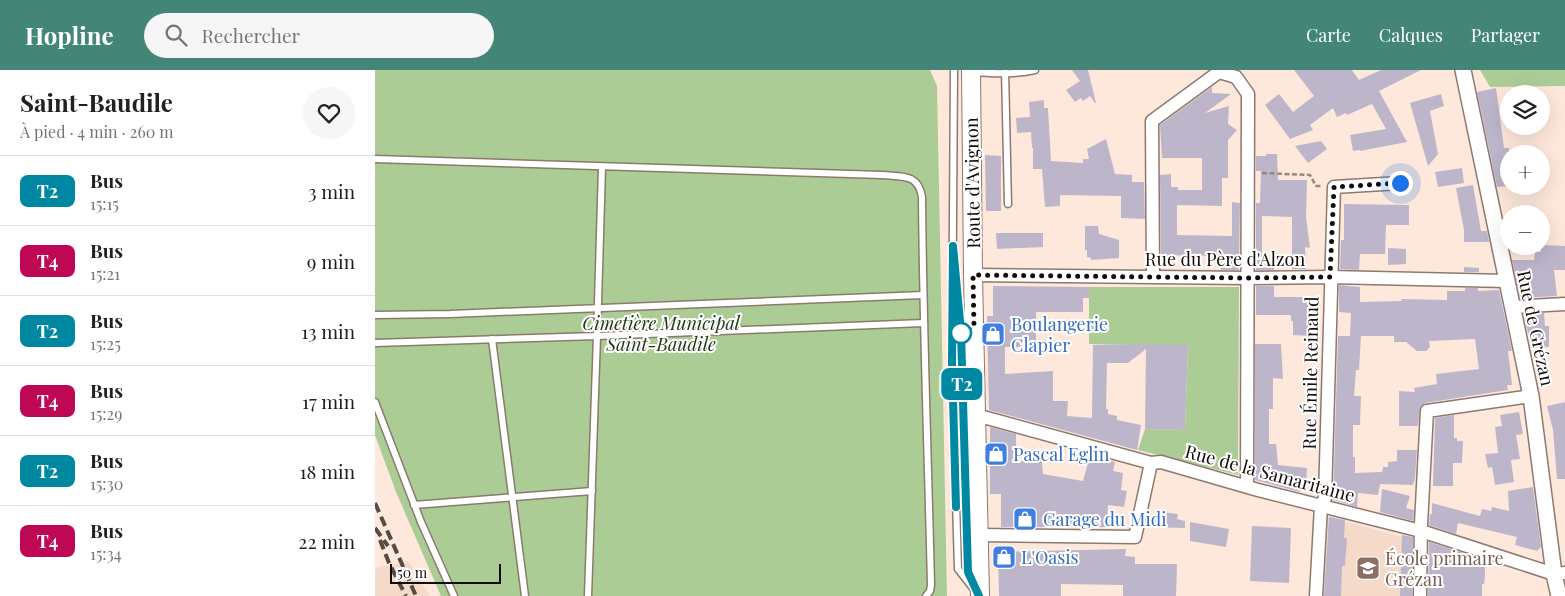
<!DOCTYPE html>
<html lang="fr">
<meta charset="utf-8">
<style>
:root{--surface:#fff;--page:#f6f6f6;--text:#202124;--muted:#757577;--line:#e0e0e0;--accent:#438678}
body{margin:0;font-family:"Playfair Display",serif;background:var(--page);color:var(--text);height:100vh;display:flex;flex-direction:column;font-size:19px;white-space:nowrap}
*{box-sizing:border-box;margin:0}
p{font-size:16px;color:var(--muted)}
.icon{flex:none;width:28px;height:28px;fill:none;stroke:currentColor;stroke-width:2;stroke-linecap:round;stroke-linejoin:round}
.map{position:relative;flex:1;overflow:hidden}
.details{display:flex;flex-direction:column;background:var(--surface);width:375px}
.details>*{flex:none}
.badge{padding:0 10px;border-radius:8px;font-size:18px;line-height:32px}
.controls{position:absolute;left:1125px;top:15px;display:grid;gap:10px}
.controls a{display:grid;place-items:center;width:50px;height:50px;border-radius:50%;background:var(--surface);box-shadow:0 5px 20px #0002;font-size:25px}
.scale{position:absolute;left:15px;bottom:12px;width:111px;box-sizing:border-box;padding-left:5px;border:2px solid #120b07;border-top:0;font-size:14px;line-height:18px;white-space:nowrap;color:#120b07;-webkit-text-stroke:4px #fff;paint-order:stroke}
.you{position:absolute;width:25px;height:25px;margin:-12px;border:4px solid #fff;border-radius:50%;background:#1a73e8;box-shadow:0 0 0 8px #1a73e833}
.map>.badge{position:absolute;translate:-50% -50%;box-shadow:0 0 0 2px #fff}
.round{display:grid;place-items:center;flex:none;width:52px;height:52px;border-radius:26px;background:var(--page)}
.headline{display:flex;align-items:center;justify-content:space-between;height:85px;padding:0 20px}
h1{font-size:24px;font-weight:700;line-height:38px}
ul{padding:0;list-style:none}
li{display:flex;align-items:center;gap:15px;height:70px;padding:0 20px;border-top:1px solid var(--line)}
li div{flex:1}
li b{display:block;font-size:19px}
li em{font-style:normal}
li .badge{min-width:55px;font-weight:700;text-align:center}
header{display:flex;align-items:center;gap:30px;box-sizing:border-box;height:70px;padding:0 25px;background:var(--accent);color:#fff}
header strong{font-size:24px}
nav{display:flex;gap:28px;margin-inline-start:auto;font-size:18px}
.search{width:350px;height:45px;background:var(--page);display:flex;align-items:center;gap:12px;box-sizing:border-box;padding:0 18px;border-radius:28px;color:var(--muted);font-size:19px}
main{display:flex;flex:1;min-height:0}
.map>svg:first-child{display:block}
.built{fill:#f6dac9}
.green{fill:#abcd95}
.building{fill:#bdb6cb}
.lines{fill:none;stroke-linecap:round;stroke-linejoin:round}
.service-casing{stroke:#8d796e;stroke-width:9}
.minor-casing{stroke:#8d796e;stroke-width:15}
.tertiary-casing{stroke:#8d796e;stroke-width:18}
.secondary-casing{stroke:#8d796e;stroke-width:20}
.path{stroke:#97877e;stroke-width:2.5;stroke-dasharray:5 2.5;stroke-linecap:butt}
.service{stroke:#fff;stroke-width:6}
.minor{stroke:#fff;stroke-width:12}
.tertiary{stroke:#fff;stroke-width:15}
.secondary{stroke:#fff;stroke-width:18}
.rail{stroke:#564b44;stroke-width:4;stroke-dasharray:10 5;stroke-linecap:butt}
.line-casing{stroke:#fff;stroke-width:11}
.line{stroke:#0088a3;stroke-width:8}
.walk{stroke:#120b07;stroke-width:5;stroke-dasharray:0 9}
.stop-dot{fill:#fff;stroke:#0088a3;stroke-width:2.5}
.labels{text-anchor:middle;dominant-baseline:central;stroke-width:4;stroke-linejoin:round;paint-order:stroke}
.street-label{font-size:18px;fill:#120b07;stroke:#fff}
.park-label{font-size:18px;font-style:italic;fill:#233714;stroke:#fff}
.shop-label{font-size:18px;fill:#366cbe;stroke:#fff;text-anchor:start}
.education-label{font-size:18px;fill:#785e54;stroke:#fff;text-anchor:start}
</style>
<header>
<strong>Hopline</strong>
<div class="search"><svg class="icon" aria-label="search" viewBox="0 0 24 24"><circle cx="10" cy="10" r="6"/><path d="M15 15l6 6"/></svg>Rechercher</div>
<nav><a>Carte</a><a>Calques</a><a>Partager</a></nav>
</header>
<main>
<section class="details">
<div class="headline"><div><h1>Saint-Baudile</h1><p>À pied · 4 min · 260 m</p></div><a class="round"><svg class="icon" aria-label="heart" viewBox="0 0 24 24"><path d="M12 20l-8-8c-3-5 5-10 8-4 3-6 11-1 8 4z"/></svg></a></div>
<ul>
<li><span class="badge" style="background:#0088a3;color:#fff">T2</span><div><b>Bus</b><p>15:15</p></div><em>3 min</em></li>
<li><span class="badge" style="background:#be0855;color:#fff">T4</span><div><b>Bus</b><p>15:21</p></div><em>9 min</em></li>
<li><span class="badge" style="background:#0088a3;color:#fff">T2</span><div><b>Bus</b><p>15:25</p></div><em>13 min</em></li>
<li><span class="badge" style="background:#be0855;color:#fff">T4</span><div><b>Bus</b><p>15:29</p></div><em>17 min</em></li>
<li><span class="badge" style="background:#0088a3;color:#fff">T2</span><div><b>Bus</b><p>15:30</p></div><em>18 min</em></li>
<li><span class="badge" style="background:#be0855;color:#fff">T4</span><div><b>Bus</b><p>15:34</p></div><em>22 min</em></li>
</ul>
</section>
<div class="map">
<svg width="1190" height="526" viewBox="0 0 1190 526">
<rect width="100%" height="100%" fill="#fee8db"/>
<g class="built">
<polygon points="950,446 1039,470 1037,526 947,526"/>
<polygon points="33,491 55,526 0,526 0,498"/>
</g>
<g class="green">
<polygon points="0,0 555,0 562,16 572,526 66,526 21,422 0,365"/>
<polygon points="1105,0 1190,0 1190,16 1115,17"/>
<polygon points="714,217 864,217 863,405 763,380 770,359 810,360 813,276 714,274"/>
</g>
<g class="building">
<polygon points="697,0 713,0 721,33 720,33 715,26 708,31 706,28 700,32 691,20 705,11"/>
<polygon points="919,0 977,0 984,10 1006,0 1046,0 1004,21 1032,72 985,81 985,80 978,81 975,65 1011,59 997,34 972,45 971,43 962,47 958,38 935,55 938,60 915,69 890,35 904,24 918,42 939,26"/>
<polygon points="837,17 837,23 856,24 830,43 854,36 853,54 862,60 853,70 853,108 847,108 847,136 802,135 802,165 857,166 857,132 865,133 864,200 846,200 846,186 786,185 785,105 796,104 796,117 803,117 803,120 827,120 827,88 787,88 785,55"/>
<polygon points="1121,18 1129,78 1134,78 1134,116 1122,117 1102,22"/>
<polygon points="1066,24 1069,36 1055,41 1063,84 1053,96 1035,33"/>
<polygon points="669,30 669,38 673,38 676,91 708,93 708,89 714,89 712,79 731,69 740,104 757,105 757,112 769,112 770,149 746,148 746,126 685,125 685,136 670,137 667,99 658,99 658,78 657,78 656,62 642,63 641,48 655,47 654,32"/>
<polygon points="946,71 952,79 933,93 920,76"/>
<polygon points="891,84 902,84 903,110 932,110 931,147 935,178 930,177 931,199 917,199 917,147 887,146 887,194 899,194 899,200 881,200 881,133 885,133 886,101 881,101 881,86 891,86"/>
<polygon points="610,85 626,86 626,141 611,141"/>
<polygon points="1087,98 1089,113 1063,117 1060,102"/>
<polygon points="1098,115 1106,161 1112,161 1114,172 1089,172 1089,160 1081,118"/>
<polygon points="969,134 1034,135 1034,155 1011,155 1010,184 985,184 984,200 965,199 966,170 969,170"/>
<polygon points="710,156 723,156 724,164 744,170 744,188 716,190 716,188 712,187 712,180 710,180"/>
<polygon points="621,163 668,163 668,177 622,179"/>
<polygon points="1166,175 1190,176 1190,200 1179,200 1182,226 1145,228 1137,190 1159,190 1160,182 1166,182"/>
<polygon points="1013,178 1031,179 1031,194 1013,195"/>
<polygon points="1089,197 1104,198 1104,202 1089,202"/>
<polygon points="964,215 985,217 985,232 1027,231 1026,229 1072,230 1072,221 1090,221 1090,218 1103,218 1103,221 1124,220 1137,281 1133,281 1137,315 1132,315 1133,320 1050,333 1045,337 1043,356 1024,356 1024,321 1040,322 1039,318 1062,314 1061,304 1104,299 1100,269 1054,271 1055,277 1051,281 1042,281 1031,272 1019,272 1019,266 986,266 984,300 981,300 979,326 986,326 985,355 978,355 978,387 980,387 980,403 1007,402 1008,397 1013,397 1013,392 1022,391 1022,380 1042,380 1040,408 1038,415 1005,414 1003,425 983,423 982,437 958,430 963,266 975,266 976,243 964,242"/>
<polygon points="618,216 714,217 714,228 708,228 708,242 661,242 661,277 630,277 630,304 678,301 678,331 693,331 692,346 717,348 718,275 771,274 813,275 810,360 770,359 771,279 753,293 732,293 731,339 733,339 733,344 742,346 742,350 766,355 762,380 614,340 612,246 618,246"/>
<polygon points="881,216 899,216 899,227 939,227 938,266 918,265 918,251 916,251 916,245 881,245"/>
<polygon points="1169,243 1170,256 1174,256 1174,277 1156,278 1149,244"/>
<polygon points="880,274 906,274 908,309 898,308 898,339 894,339 894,374 901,374 903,395 932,398 931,416 925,416 925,422 880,410"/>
<polygon points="1190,332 1190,409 1182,409 1178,360 1172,336"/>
<polygon points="1144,342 1148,364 1141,365 1145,389 1136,390 1139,412 1120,415 1117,397 1113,398 1110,384 1123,383 1120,357 1127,356 1125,345"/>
<polygon points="1079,345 1079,368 1082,368 1082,371 1088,371 1087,393 1078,393 1078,416 1058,416 1060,348"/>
<polygon points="615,357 641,364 641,391 667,391 668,404 708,411 715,385 740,392 738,401 748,403 746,420 752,421 749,437 733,435 732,457 626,457 626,424 615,424"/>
<polygon points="1158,417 1166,477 1162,481 1140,475 1142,467 1083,453 1081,464 1054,455 1055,444 1057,444 1057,433 1105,446 1107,439 1116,441 1117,437 1134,441 1133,421"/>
<polygon points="1007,419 1035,426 1031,438 1039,440 1038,451 1005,442"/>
<polygon points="787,442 803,444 802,449 810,451 810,458 770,457 773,445 786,447"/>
<polygon points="954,447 970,450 969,468 972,468 970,496 967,496 966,526 949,526"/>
<polygon points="815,452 854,459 851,477 815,471"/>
<polygon points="877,456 916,458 914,513 875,511"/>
<polygon points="1027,465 1038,467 1037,526 1025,526"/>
<polygon points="1054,472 1110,490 1110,506 1109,514 1107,514 1107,526 1053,526"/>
<polygon points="751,479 750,486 760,487 760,494 802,494 801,526 748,526 748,515 686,514 686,526 624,526 623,482"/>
</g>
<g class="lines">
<g class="service-casing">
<g id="service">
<polyline points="579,0 577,292 583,499 601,522"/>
<polyline points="630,0 633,134"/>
<path d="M 597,2 C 618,3 639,5 660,0"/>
<path d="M 0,89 L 507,105 C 527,107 543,103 547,127 C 548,256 553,386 556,515 L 555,521 L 551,526"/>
<polyline points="227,97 222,266 548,253"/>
<polyline points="582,210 586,262 593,502 599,516"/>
<polyline points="0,245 75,244 548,225"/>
<polyline points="117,269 150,526"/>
<polyline points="0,273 222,266 213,526"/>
<polyline points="0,332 46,452 79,526"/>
<polyline points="39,435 217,421"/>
</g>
</g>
<g class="minor-casing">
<g id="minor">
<polyline points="598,205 872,208 955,207 1131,211"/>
<polyline points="778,206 777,51 844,2 861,7 873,24 872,416"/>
<polyline points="1137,237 1190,234"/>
<polyline points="601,345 776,393 786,392 883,420 1046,461 1179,504 1190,503"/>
<polyline points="604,465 760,467 776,393"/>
<polyline points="941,526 946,436 950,428 959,117 1025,113"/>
<polyline points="1045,526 1046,454 1052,341 1156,326"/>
</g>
</g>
<g class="tertiary-casing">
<polyline id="tertiary" points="1088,0 1156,326 1179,504 1184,526"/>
</g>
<g class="secondary-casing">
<polyline id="secondary" points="596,0 598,205 605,526"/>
</g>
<polyline class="path" points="887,103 935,105 941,116 947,116"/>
<use href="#service" class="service"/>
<use href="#minor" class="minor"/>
<use href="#tertiary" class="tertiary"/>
<use href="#secondary" class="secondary"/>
<g class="rail">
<polyline points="0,433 41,526"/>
<polyline points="0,458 13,476"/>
<polyline points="5,470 14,493 31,526"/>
</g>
</g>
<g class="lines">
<g class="line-casing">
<polyline id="line" points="581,437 577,292 578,176 586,262 593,502 604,526"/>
</g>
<use href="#line" class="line"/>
<polyline class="walk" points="586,263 599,257 598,205 872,208 955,207 959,117 1025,113"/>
</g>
<defs>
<g id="shop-square" transform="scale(1.25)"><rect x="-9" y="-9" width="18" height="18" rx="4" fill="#3f7fe0" stroke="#fff"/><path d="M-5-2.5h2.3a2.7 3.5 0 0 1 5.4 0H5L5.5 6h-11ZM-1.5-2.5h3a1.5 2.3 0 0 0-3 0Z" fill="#fff"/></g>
<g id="school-square" transform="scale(1.25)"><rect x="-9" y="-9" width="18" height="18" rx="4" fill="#8d6e63" stroke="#fff"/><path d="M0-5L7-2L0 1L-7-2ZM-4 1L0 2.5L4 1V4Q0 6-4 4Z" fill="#fff"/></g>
</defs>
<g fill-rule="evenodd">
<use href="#shop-square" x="618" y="264"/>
<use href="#shop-square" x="621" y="384"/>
<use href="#shop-square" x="650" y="449"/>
<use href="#shop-square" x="629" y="487"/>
<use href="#school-square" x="993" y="498"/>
</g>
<circle class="stop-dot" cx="586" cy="263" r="10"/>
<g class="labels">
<g class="street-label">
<text transform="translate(597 113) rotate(-91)">Route d'Avignon</text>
<text x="850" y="189">Rue du Père d'Alzon</text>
<text transform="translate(1161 258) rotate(78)">Rue de Grézan</text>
<text transform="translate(935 303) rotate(-89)">Rue Émile Reinaud</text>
<text transform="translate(895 403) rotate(15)">Rue de la Samaritaine</text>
</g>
<g class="park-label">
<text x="286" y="253">Cimetière Municipal<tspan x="286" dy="21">Saint-Baudile</tspan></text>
</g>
<g class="shop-label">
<text x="636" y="254">Boulangerie<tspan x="636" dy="21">Clapier</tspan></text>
<text x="638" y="384">Pascal Eglin</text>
<text x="668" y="449">Garage du Midi</text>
<text x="646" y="487">L'Oasis</text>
</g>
<g class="education-label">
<text x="1010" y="488">École primaire<tspan x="1010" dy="21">Grézan</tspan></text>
</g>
</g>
</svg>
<div class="controls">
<a><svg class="icon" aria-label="layers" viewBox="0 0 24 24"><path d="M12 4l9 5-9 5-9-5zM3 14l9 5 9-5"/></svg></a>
<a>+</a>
<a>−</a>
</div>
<div class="scale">50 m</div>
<div class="you" style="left:1025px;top:113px"></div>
<b class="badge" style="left:587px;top:314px;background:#0088a3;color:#fff">T2</b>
</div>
</main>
